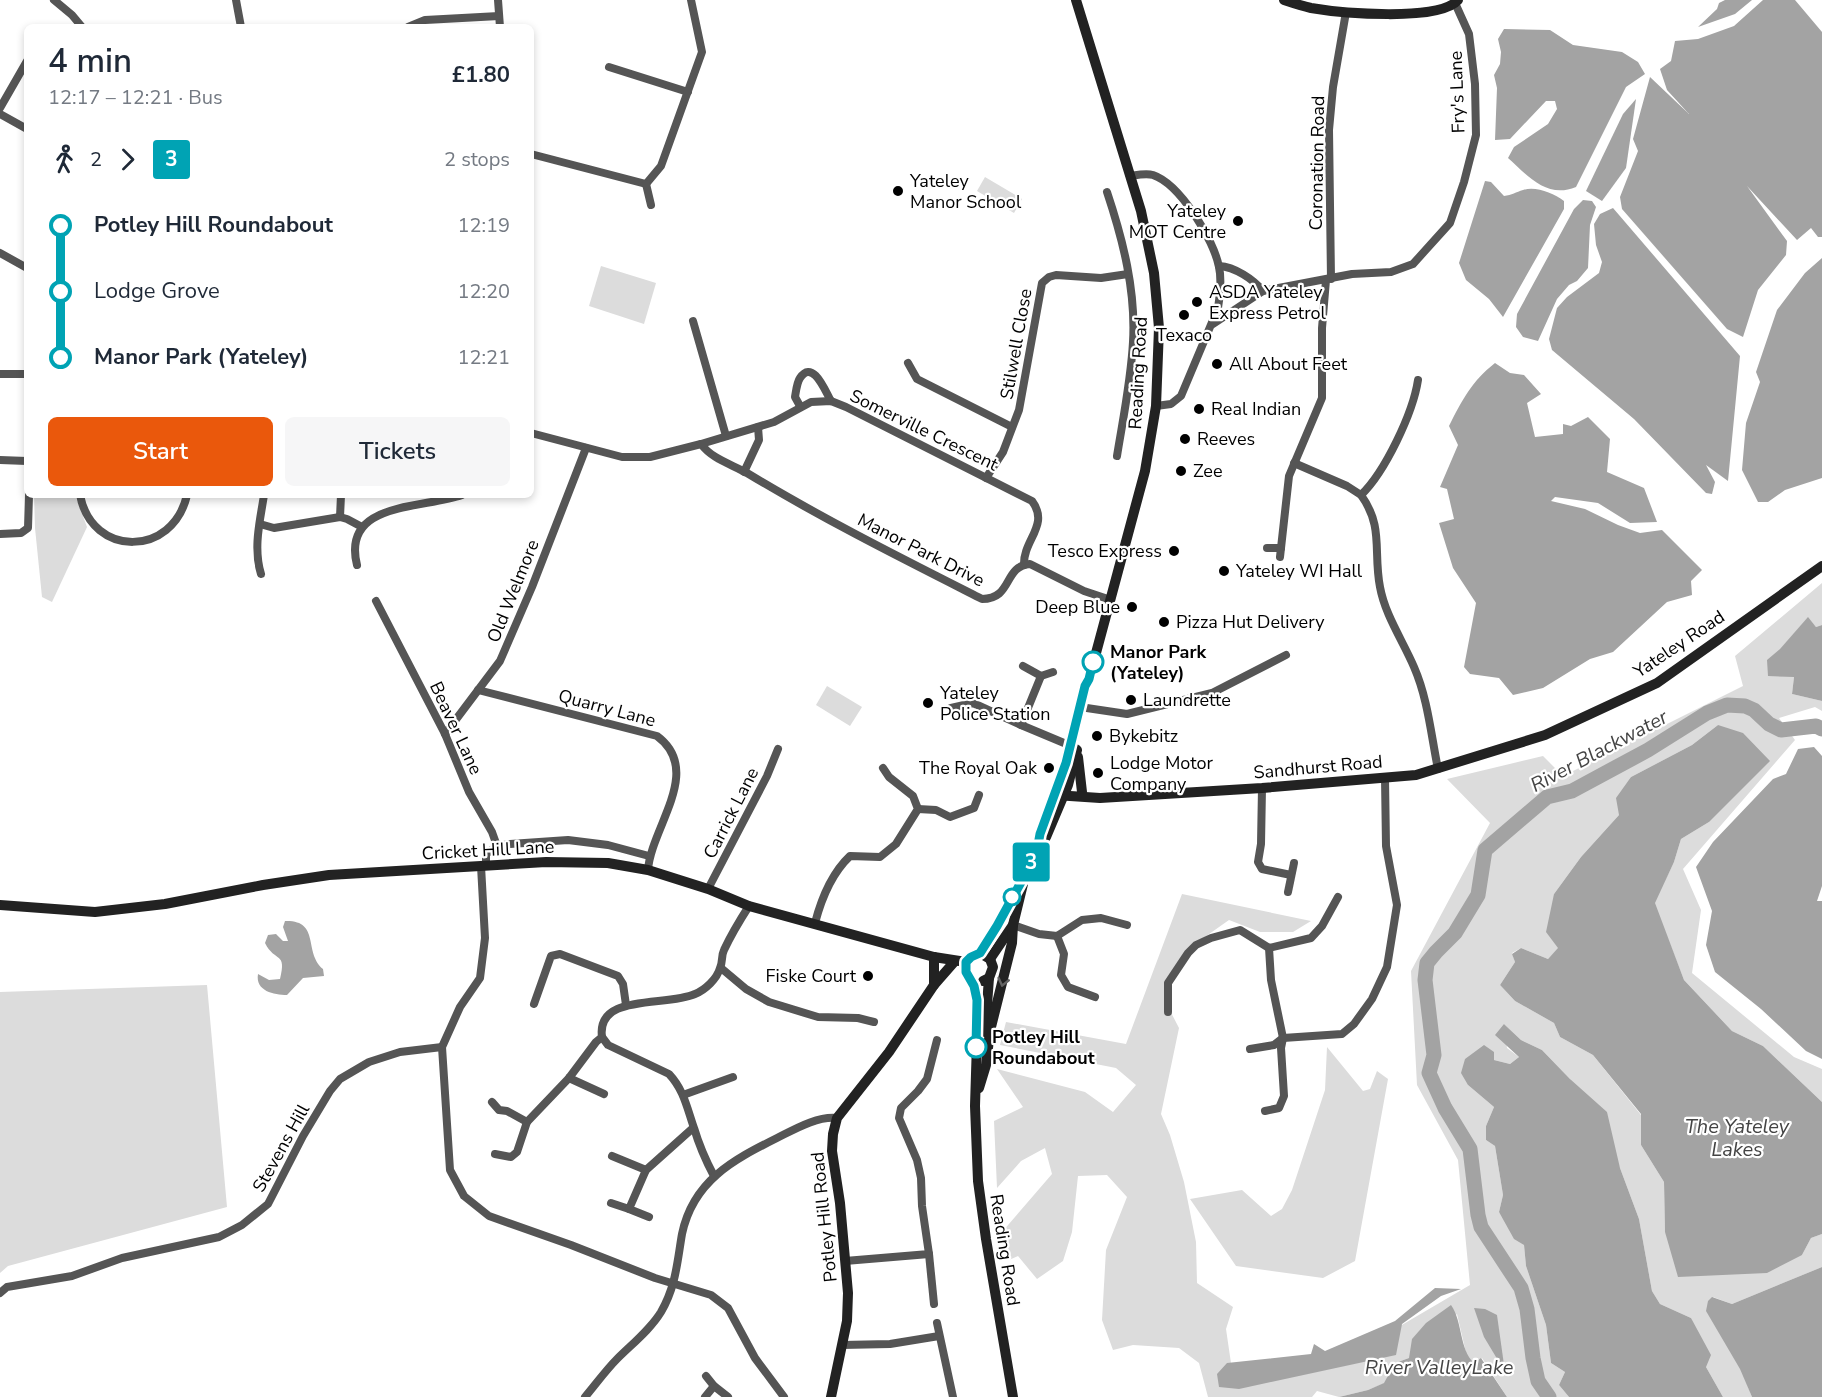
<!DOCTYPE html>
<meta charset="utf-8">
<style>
:root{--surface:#fff;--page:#f6f6f7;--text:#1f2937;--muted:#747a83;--accent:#ea580c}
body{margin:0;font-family:"Nunito Sans",sans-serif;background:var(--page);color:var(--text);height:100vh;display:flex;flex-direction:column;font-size:22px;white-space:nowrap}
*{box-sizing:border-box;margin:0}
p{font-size:20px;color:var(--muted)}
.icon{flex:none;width:33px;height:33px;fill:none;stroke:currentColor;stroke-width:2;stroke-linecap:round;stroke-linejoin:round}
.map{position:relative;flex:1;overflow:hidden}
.sheet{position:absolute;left:24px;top:24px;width:510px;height:474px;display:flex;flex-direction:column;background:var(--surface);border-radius:9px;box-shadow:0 3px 9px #0003}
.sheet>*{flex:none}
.badge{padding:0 12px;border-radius:4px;font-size:21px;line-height:39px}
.map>.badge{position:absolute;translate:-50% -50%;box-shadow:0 0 0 3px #fff}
.legs{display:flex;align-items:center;gap:9px;height:66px;padding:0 24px;font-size:20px}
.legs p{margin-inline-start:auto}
.summary{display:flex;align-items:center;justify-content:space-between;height:102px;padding:0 24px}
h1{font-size:33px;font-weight:600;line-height:45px}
.primary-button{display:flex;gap:12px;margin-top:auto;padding:12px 24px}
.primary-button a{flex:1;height:69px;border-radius:9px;background:var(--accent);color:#fff;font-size:24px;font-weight:600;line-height:69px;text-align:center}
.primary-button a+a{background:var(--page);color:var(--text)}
ul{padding:0 24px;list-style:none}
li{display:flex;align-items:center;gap:21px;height:66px;font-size:22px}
li i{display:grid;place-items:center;width:9px;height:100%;margin:0 8px;background:currentColor}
li i::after{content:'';width:15px;height:15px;margin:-8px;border:4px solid;border-radius:50%;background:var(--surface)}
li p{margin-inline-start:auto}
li:first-child i{background:linear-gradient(#0000 50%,currentColor 0)}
li:last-child i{background:linear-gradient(currentColor 50%,#0000 0)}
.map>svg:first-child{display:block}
.green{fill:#dcdcdc}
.water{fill:#a3a3a3}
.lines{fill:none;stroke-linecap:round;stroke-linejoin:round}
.river{stroke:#a3a3a3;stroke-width:15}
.street{stroke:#555;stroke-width:8}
.secondary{stroke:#222;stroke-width:10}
.oneway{stroke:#646464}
.line-1-casing{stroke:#fff;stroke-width:14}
.line-1{stroke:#00a3b4;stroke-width:9}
.poi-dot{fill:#000;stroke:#fff;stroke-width:2}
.stop-1-dot{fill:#fff;stroke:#00a3b4;stroke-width:3}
.labels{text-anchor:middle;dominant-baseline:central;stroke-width:4.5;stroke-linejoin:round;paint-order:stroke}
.street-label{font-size:18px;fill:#000;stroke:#fff}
.poi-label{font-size:18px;fill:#000;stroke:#fff;text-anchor:start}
.stop-label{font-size:18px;font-weight:bold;fill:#000;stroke:#fff;text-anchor:start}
.water-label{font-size:20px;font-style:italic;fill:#444;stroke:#fff}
</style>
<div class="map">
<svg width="1822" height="1397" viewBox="0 0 1822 1397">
<rect width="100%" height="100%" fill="#fff"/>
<g class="green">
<polygon points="985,177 1022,199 1014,213 977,191"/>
<polygon points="601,266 656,283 644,324 589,306"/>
<polygon points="34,495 75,495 87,527 52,602 42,597 35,528"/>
<polygon points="1822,583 1822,625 1816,627 1808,618 1780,650 1794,677 1792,694 1822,701 1822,711 1815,707 1779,718 1795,740 1683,869 1701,910 1692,973 1794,1057 1822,1069 1822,1102 1763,1046 1732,1031 1684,980 1654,903 1674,862 1681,839 1709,822 1718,725 1692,745 1631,777 1619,815 1581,857 1554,894 1559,948 1548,959 1521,948 1512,953 1515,962 1500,985 1515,1001 1554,1023 1560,1037 1593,1055 1641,1115 1641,1145 1664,1182 1665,1232 1802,1255 1811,1238 1822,1234 1822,1267 1732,1304 1713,1297 1752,1397 1723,1397 1706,1367 1691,1318 1660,1304 1652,1291 1639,1219 1620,1168 1570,1079 1542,1050 1521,1040 1504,1024 1507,1048 1519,1057 1510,1064 1494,1060 1468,1085 1494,1107 1486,1126 1486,1140 1495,1146 1503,1195 1499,1212 1524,1245 1526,1266 1546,1325 1551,1363 1565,1372 1559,1385 1569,1397 1507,1397 1482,1358 1474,1364 1467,1357 1457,1314 1409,1358 1395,1363 1385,1383 1368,1390 1339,1397 1317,1391 1312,1397 1208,1397 1199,1363 1179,1348 1133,1345 1113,1350 1102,1320 1106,1250 1127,1197 1107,1175 1078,1176 1072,1232 1063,1261 1037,1279 1018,1256 1009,1260 1002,1232 1052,1174 1045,1148 1021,1161 997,1188 994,1121 1023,1107 997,1069 1085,1092 1113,1112 1136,1085 1116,1068 1000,1045 1006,1022 1126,1044 1182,894 1311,921 1293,932 1260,932 1229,920 1185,951 1165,1001 1179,1028 1161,1114 1170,1135 1184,1182 1196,1242 1197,1283 1233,1307 1226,1329 1232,1370 1371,1343 1470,1285 1458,1160 1417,1085 1411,971 1490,823 1447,779 1543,756 1563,776 1743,686 1735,656"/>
<polygon points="827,686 862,707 850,726 816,705"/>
<polygon points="207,985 227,1207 8,1266 0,1273 0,992"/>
<polygon points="1327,1047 1363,1091 1370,1089 1377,1071 1388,1079 1355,1261 1323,1278 1236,1266 1190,1199 1242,1190 1271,1216 1282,1209 1292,1190 1325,1090"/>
</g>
<g class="water">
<polygon points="1725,0 1752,0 1735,14 1698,27 1717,9 1719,3"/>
<polygon points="1763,0 1795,0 1822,32 1822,237 1818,237 1811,228 1797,240 1747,186 1787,241 1786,255 1758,290 1743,337 1727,329 1622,209 1620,197 1638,151 1633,139 1650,77 1689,114 1667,90 1660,69 1671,61 1675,41 1698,39 1734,26"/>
<path d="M 1504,29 L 1550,30 L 1573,45 L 1622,52 L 1638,62 L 1645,74 L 1626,87 L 1576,187 C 1547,199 1528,176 1508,158 L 1514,147 L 1548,124 L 1557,109 L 1555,101 L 1546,101 L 1510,139 L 1495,140 L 1497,88 L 1494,75 L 1500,64 L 1501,52 L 1498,39 Z"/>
<polygon points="1636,99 1626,168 1602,201 1586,191 1623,114"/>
<path d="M 1485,181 L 1491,182 L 1504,196 C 1512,195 1516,192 1523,190 C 1536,186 1553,193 1564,201 L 1564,209 L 1503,317 L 1489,299 L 1466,280 L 1459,263 Z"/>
<polygon points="1583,200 1592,201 1596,207 1590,225 1588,268 1577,281 1569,285 1557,299 1538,341 1523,337 1516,327 1517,314 1574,209"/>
<polygon points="1613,208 1740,356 1728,481 1706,465 1715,482 1712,494 1706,493 1634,419 1552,350 1549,339 1557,308 1567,297 1599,273 1602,262 1596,245 1594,224 1600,214"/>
<polygon points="1822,258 1822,478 1785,490 1768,502 1758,502 1742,470 1746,423 1760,382 1756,372 1777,310 1805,273"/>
<path d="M 1495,363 L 1510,373 L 1524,375 L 1541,394 L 1527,403 L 1535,437 L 1563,434 L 1563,424 L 1571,426 L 1588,417 L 1610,439 L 1607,472 L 1644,488 L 1657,522 L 1630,523 L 1598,503 L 1555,497 L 1551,501 L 1585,509 L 1618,525 L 1640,533 L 1662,530 L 1702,570 L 1691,581 L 1692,595 L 1667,602 L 1613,652 L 1590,659 L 1543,688 L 1513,695 L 1499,678 L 1470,674 L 1464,667 L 1476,603 L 1453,568 L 1439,523 L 1454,519 L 1447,489 L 1440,487 L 1458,445 L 1449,426 C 1462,400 1472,381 1495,363 Z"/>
<polygon points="1808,617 1816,627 1822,625 1822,701 1792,694 1794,677 1768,676 1767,660 1780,649"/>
<polygon points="1718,725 1743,733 1770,761 1709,822 1681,839 1674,862 1655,903 1684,980 1732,1031 1763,1046 1822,1102 1822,1234 1811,1238 1802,1255 1767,1273 1678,1277 1665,1232 1664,1182 1641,1145 1641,1114 1593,1055 1560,1037 1554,1023 1515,1001 1500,985 1515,962 1512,954 1521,948 1548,959 1558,948 1546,932 1554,894 1581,857 1619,815 1616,798 1631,777 1692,745"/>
<polygon points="1814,747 1822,756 1822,886 1817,901 1822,901 1822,1059 1806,1051 1761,1009 1715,972 1706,945 1712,911 1696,867 1713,842 1773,779 1786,774 1798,749"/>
<path d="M 285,921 C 321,920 303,952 323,969 L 324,976 L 303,978 L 287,995 C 274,995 255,991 258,974 L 269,980 L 280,979 C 287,951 275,963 265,943 L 268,935 L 276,934 L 283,941 L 288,941 L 283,927 Z"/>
<polygon points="1504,1024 1521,1040 1542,1050 1570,1079 1607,1112 1620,1168 1639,1219 1652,1291 1660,1304 1691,1318 1711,1355 1706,1367 1723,1397 1569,1397 1559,1385 1565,1372 1551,1363 1546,1325 1526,1266 1524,1245 1514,1239 1499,1212 1503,1195 1495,1146 1486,1140 1486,1126 1494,1107 1468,1085 1461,1073 1465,1059 1484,1045 1494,1052 1494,1060 1510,1064 1519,1057 1495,1035"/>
<polygon points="1822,1267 1822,1397 1752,1397 1740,1369 1706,1311 1708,1301 1712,1297 1732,1304"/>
<polygon points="1435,1288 1461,1289 1441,1296 1402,1324 1396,1355 1239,1389 1219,1387 1217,1374 1227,1363 1311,1354 1314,1344 1325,1351 1395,1321"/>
<path d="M 1451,1305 C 1463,1322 1459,1349 1474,1363 L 1481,1358 L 1507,1397 L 1339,1397 L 1368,1390 L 1384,1383 L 1395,1363 L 1409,1358 L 1412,1339 L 1426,1323 Z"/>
<polygon points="1474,1308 1485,1309 1497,1315 1505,1372 1484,1337"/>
</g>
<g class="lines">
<polyline class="river" points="1549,1397 1538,1381 1533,1358 1527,1309 1521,1288 1481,1227 1478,1215 1470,1149 1445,1108 1429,1073 1434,1055 1425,980 1427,963 1436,952 1455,933 1478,895 1485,850 1547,797 1572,791 1648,750 1707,713 1727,705 1745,706 1754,710 1769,724 1781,730 1816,726 1822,729"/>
<g class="street">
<polyline points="54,0 72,15 82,27"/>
<polyline points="236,0 241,27"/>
<polyline points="498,0 500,27"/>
<polyline points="408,27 425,20 499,16"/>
<polyline points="609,67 688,92"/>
<polyline points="0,108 27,61"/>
<polyline points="0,114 27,129"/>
<polyline points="531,154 646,184 661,166 702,52 691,0"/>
<path d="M 1130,176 C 1137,175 1146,173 1153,175 C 1180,184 1214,240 1219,267 C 1222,280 1220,295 1218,308 L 1181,396 L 1171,404 L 1156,406"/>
<polyline points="646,184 651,205"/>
<path d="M 1107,192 C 1123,240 1136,291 1133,342 C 1131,380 1123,419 1117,456"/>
<polyline points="0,253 27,268"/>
<path d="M 1219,266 C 1235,267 1253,279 1263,291"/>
<polyline points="1331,279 1329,130 1333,87 1346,12"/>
<polyline points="693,321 726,436"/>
<polyline points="1213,324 1263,291 1352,274 1391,272 1413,264 1450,223 1464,182 1476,135 1475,84 1469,34 1455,3"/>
<polyline points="908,363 917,379 1012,427"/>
<polyline points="0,374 27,374"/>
<path d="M 1418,380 C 1413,413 1385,472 1361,495 C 1384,527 1373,551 1380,587 C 1385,615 1403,641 1414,667 C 1428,699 1431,735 1438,769"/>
<path d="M 800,406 L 795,397 C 796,391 797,382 800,378 C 813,358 826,393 831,401"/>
<path d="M 531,433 L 622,457 L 650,457 L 701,444 C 712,459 731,464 747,473 C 823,519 903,559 982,599 C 1013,599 1003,566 1030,564 L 1084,591 L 1111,600"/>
<path d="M 701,444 L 774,422 L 811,402 L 831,401 L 846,407 L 1032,501 C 1050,525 1023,540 1024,565"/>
<polyline points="0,460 27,461"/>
<polyline points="1294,463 1347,486 1361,495"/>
<polyline points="744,472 759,440 758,427"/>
<polyline points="986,478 1003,452 1019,410 1042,283 1049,277 1056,275 1101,278 1128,274"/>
<path d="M 80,495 C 92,558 173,557 187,495"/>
<polyline points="340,517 341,495"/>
<polyline points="260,524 274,528 340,517 347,519 362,527"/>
<polyline points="0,534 21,533 28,528 29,495"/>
<polyline points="1267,548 1281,548"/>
<polyline points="1280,557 1289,476 1322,398 1322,328 1326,280"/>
<path d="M 357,565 C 341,501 423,509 462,495"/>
<path d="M 261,574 C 253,548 260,521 264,495"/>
<polyline points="376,601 445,734 469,792 492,832 497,846"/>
<polyline points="1041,676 1053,672"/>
<path d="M 478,690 L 657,736 C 704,771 651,827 648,870"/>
<polyline points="1080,707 1127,714 1212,693 1286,655"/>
<polyline points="951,708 973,703 1021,725 1076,748"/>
<polyline points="1021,725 1041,676 1023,666"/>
<polyline points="445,734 500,661 532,587 586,448"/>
<polyline points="1262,788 1261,844 1258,862 1262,869 1291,875"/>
<polyline points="918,809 936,810 950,817 974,808 979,795"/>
<polyline points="486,865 486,854 497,846 510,844 568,840 608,845 649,856"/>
<polyline points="481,866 485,938 480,978 460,1007 442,1047 450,1170 464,1196 489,1216 571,1245 655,1278 711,1295 728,1308 755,1358 784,1397"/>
<polyline points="708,889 767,776 778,749"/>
<polyline points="1288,892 1294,863"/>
<path d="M 815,923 C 821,900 832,873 850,856 L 880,857 L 896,844 L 918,809 L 913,796 L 889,777 L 883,768"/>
<polyline points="1013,925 1039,934 1057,936 1082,920 1101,918 1127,925"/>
<polyline points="1057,936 1064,954 1061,975 1068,987 1095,997"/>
<polyline points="1269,948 1311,938 1322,926 1338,897"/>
<polyline points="721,968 746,989 769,1002 818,1017 858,1018 874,1022"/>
<polyline points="534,1004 551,956 560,954 618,976 623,984 626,1005"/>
<polyline points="1168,1012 1168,983 1188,953 1196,945 1211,938 1240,930 1269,948 1271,980 1283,1038 1281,1048 1284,1096 1279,1108 1265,1111"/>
<path d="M 602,1037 L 608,1045 L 669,1074 C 684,1090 687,1108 694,1128 C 699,1145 706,1161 714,1176"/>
<polyline points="1250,1049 1274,1045 1283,1038 1342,1034 1354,1024 1372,999 1387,967 1397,905 1386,846 1385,778"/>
<polyline points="569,1078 604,1094"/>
<polyline points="683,1095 733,1077"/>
<polyline points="492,1102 499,1110 507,1111 527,1122"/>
<path d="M 495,1154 L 511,1157 L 517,1152 L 527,1122 L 569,1078 L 596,1042 L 602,1037 C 596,993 666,1007 695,994 C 705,990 717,979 720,968 C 723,962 721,956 724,950 C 731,935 740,920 749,906"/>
<polyline points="612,1156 646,1170"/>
<polyline points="611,1203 629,1209"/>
<polyline points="649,1217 629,1209 646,1170 693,1128"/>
<polyline points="929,1254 934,1304"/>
<polyline points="845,1261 929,1254 922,1206 921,1178 917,1160 899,1118 901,1108 918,1091 927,1079 937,1040"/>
<polyline points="0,1293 7,1287 72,1276 122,1258 219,1237 242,1225 268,1204 303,1136 330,1091 340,1079 369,1062 400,1052 442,1047"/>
<polyline points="937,1323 953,1397"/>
<polyline points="842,1345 890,1344 939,1336"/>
<polyline points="706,1376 714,1386 728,1397"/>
<path d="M 585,1397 C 596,1384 606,1370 617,1359 C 632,1344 650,1330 661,1312 C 676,1286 677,1263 682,1234 C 693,1181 733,1160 777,1138 C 795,1129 817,1116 837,1118"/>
<polyline points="705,1397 714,1386"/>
</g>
<g class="secondary">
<path d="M 1284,0 C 1293,3 1302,6 1311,8 C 1340,13 1439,22 1458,0"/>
<polyline points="1078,757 1082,792"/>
<polyline points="1055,795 1100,798 1262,788 1416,775 1545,735 1657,683 1822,566"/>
<polyline points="1046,837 1068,785 1077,750"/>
<polyline points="0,905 95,912 165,904 263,885 329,875 546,862 608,863 648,870 708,889 749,906 934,957 966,962"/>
<polyline points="980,953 990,959 993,967 989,978 983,981"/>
<polyline points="934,957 934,985"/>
<polyline points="990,959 1013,925"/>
<polyline points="985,1032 989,978"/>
<polyline points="979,1088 986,1065 990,1031 1012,943 1013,925 1023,884"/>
<polyline points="831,1397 847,1321 848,1293 840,1203 832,1151 833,1134 837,1118 889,1052 934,985 955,961"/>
<polyline points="1013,1397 986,1239 978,1181 975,1106 978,1010 974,986 966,973 965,966 968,959 980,953 988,942 1026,873 1038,845 1040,834 1060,783 1071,746 1085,686 1089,679 1145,471 1156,406 1159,328 1154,273 1141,211 1076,0"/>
</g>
</g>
<defs><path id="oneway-chevron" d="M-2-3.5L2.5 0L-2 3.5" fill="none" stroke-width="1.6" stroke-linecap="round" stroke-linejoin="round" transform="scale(1.5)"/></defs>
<use class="oneway" href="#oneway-chevron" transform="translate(1003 982) rotate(103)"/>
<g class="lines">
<g class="line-1-casing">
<polyline id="line-1" points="976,1047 977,1000 974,986 966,972 966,962 971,957 980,953 997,926 1026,873 1038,845 1040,834 1066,763 1085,686 1089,679 1093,662"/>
</g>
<use href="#line-1" class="line-1"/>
</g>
<g class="poi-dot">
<circle cx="898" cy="191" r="6"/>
<circle cx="1238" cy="221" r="6"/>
<circle cx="1197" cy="302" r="6"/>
<circle cx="1184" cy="315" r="6"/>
<circle cx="1217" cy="364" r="6"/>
<circle cx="1199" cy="409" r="6"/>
<circle cx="1185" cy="439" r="6"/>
<circle cx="1181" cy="471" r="6"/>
<circle cx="1174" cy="551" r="6"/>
<circle cx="1224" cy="571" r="6"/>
<circle cx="1132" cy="607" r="6"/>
<circle cx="1164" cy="622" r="6"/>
<circle cx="1131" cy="700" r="6"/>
<circle cx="928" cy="703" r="6"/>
<circle cx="1097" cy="736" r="6"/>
<circle cx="1049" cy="768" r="6"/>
<circle cx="1098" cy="773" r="6"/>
<circle cx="868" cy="976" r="6"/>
</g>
<g class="stop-1-dot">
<circle cx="1093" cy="662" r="10"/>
<circle cx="1012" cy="897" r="8"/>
<circle cx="976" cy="1047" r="10"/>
</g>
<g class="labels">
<g class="street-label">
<text transform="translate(1457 92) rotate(-92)">Fry's Lane</text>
<text transform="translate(1317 163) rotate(-89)">Coronation Road</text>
<text transform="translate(1016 344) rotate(-80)">Stilwell Close</text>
<text transform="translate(1138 373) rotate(-87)">Reading Road</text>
<text transform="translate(924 430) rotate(26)">Somerville Crescent</text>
<text transform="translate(921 550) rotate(27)">Manor Park Drive</text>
<text transform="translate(513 591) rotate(-68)">Old Welmore</text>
<text transform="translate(1679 644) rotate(-34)">Yateley Road</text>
<text transform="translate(607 708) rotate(15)">Quarry Lane</text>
<text transform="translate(456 728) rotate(65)">Beaver Lane</text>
<text transform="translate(1318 767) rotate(-5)">Sandhurst Road</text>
<text transform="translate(731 813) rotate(-63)">Carrick Lane</text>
<text transform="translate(488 850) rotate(-3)">Cricket Hill Lane</text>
<text transform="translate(281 1148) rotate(-61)">Stevens Hill</text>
<text transform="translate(824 1217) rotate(-96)">Potley Hill Road</text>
<text transform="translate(1005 1250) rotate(81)">Reading Road</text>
</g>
<g class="poi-label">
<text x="910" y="181">Yateley<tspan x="910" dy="21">Manor School</tspan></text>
<text x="1226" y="211" text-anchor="end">Yateley<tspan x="1226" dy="21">MOT Centre</tspan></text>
<text x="1209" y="292">ASDA Yateley<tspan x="1209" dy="21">Express Petrol</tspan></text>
<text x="1184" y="335" text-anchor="middle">Texaco</text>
<text x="1229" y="364">All About Feet</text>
<text x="1211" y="409">Real Indian</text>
<text x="1197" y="439">Reeves</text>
<text x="1193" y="471">Zee</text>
<text x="1162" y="551" text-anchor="end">Tesco Express</text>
<text x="1236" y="571">Yateley WI Hall</text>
<text x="1120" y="607" text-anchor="end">Deep Blue</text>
<text x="1176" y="622">Pizza Hut Delivery</text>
<text x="940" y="693">Yateley<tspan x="940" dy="21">Police Station</tspan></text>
<text x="1143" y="700">Laundrette</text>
<text x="1109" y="736">Bykebitz</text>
<text x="1110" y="763">Lodge Motor<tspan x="1110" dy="21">Company</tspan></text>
<text x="1037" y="768" text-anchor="end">The Royal Oak</text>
<text x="856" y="976" text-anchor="end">Fiske Court</text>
</g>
<g class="stop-label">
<text x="1110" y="652">Manor Park<tspan x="1110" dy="21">(Yateley)</tspan></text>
<text x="992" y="1037">Potley Hill<tspan x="992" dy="21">Roundabout</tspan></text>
</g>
<g class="water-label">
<text transform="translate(1599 751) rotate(-28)">River Blackwater</text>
<text x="1737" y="1126">The Yateley<tspan x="1737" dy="23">Lakes</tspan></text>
<text x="1439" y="1367">River ValleyLake</text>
</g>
</g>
</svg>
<b class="badge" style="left:1031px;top:862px;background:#00a3b4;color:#fff">3</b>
<section class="sheet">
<div class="summary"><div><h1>4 min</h1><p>12:17 – 12:21 · Bus</p></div><b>£1.80</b></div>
<div class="legs"><svg class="icon" aria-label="walk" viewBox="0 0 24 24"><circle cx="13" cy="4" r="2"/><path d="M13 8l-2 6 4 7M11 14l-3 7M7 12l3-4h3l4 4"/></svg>2<svg class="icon" aria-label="forward" viewBox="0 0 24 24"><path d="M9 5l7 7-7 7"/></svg><b class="badge" style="background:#00a3b4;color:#fff">3</b><p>2 stops</p></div>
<ul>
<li><i style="color:#00a3b4"></i><b>Potley Hill Roundabout</b><p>12:19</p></li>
<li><i style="color:#00a3b4"></i><span>Lodge Grove</span><p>12:20</p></li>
<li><i style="color:#00a3b4"></i><b>Manor Park (Yateley)</b><p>12:21</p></li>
</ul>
<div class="primary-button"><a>Start</a><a>Tickets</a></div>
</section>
</div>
